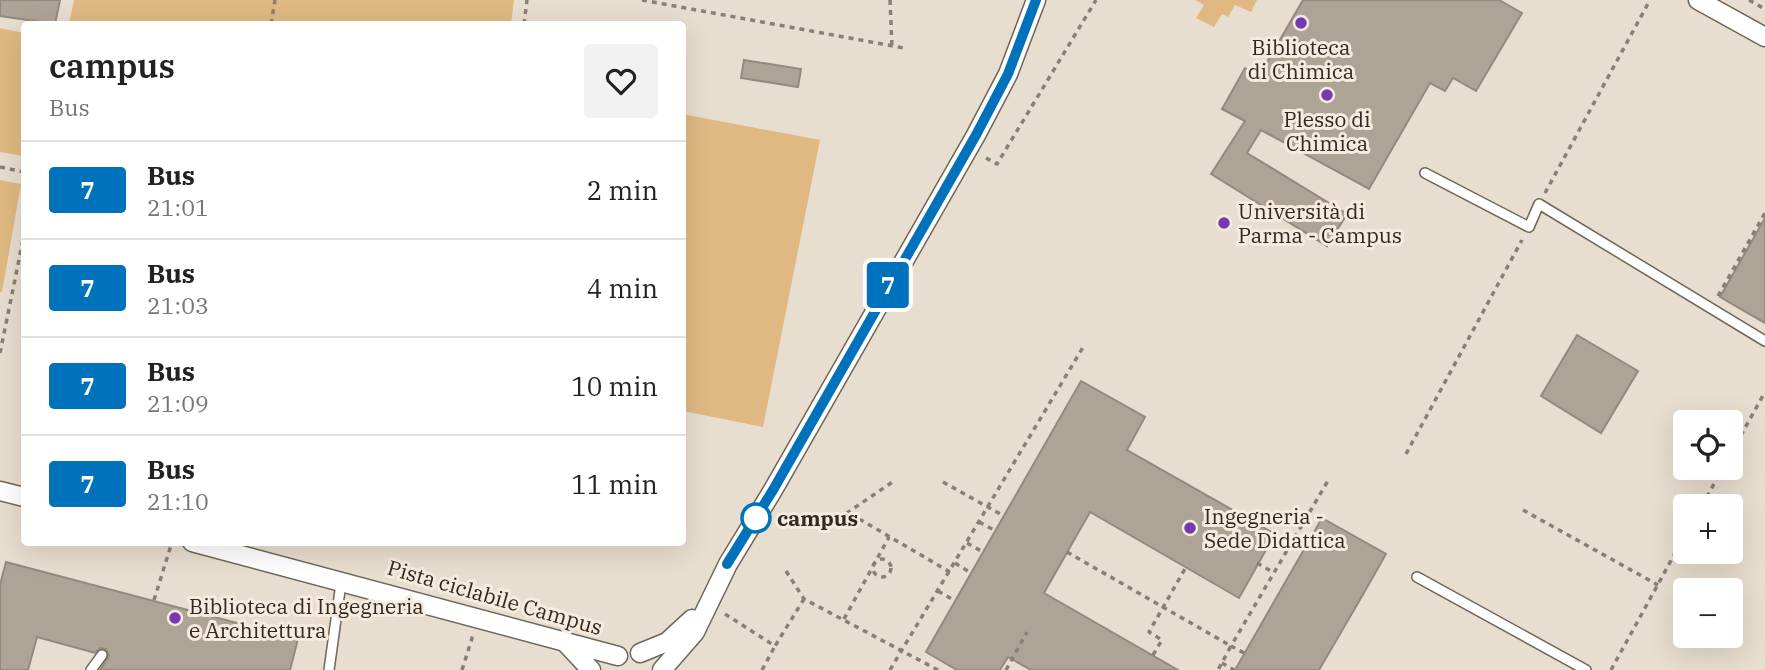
<!DOCTYPE html>
<html lang="it">
<meta charset="utf-8">
<style>
:root{--surface:#fff;--page:#f2f2f2;--text:#222;--muted:#767676;--line:#e0e0e0}
body{margin:0;font-family:"IBM Plex Serif",serif;background:var(--page);color:var(--text);height:100vh;display:flex;flex-direction:column;font-size:26px;white-space:nowrap}
*{box-sizing:border-box;margin:0}
p{font-size:23px;color:var(--muted)}
.icon{flex:none;width:38px;height:38px;fill:none;stroke:currentColor;stroke-width:2;stroke-linecap:round;stroke-linejoin:round}
.map{position:relative;flex:1;overflow:hidden}
.sheet{position:absolute;left:21px;top:21px;width:665px;height:525px;display:flex;flex-direction:column;background:var(--surface);border-radius:7px;box-shadow:0 7px 28px #0002}
.sheet>*{flex:none}
.badge{padding:0 14px;border-radius:5px;font-size:24px;line-height:46px}
.fabs{position:absolute;left:1673px;top:410px;display:grid;gap:14px}
.fabs a{display:grid;place-items:center;width:70px;height:70px;border-radius:7px;background:var(--surface);box-shadow:0 7px 28px #0002;font-size:35px}
.map>.badge{position:absolute;translate:-50% -50%;box-shadow:0 0 0 4px #fff}
.round{display:grid;place-items:center;flex:none;width:74px;height:74px;border-radius:7px;background:var(--page)}
.headline{display:flex;align-items:center;justify-content:space-between;height:119px;padding:0 28px}
h1{font-size:33px;font-weight:600;line-height:52px}
ul{padding:0;list-style:none}
li{display:flex;align-items:center;gap:21px;height:98px;padding:0 28px;border-top:2px solid var(--line)}
li div{flex:1}
li b{display:block;font-size:26px}
li em{font-style:normal}
li .badge{min-width:77px;font-weight:700;text-align:center}
.map>svg:first-child{display:block}
.green{fill:#e0b982}
.building{fill:#aea496;stroke:#93897c;stroke-width:2}
.lines{fill:none;stroke-linecap:round;stroke-linejoin:round}
.lane-casing{stroke:#6f6558;stroke-width:12}
.street-casing{stroke:#6f6558;stroke-width:21}
.path{stroke:#878076;stroke-width:3.5;stroke-dasharray:5 5;stroke-linecap:butt}
.lane{stroke:#fff;stroke-width:9}
.street{stroke:#fff;stroke-width:18}
.line-casing{stroke:#fff;stroke-width:16}
.line{stroke:#0072bc;stroke-width:10}
.poi-dot{fill:#743bb1;stroke:#f6ebdc;stroke-width:2.5}
.stop-dot{fill:#fff;stroke:#0072bc;stroke-width:3.5}
.labels{text-anchor:middle;dominant-baseline:central;stroke-width:6;stroke-linejoin:round;paint-order:stroke}
.poi-label{font-size:21px;fill:#2e2a24;stroke:#f6ebdc;text-anchor:start}
.stop-label{font-size:21px;font-weight:bold;fill:#2e2a24;stroke:#f6ebdc;text-anchor:start}
.street-label{font-size:21px;fill:#2e2a24;stroke:#f6ebdc}
</style>
<div class="map">
<svg width="1765" height="670" viewBox="0 0 1765 670">
<rect width="100%" height="100%" fill="#e8decf"/>
<g class="green">
<polygon points="74,0 514,0 511,24 69,24"/>
<polygon points="1195,0 1257,0 1251,12 1235,5 1228,17 1222,14 1214,27 1196,18 1204,5"/>
<polygon points="0,28 24,33 24,156 0,152"/>
<polygon points="682,114 820,140 763,427 683,411"/>
<polygon points="0,180 21,184 2,292 0,292"/>
</g>
<g class="building">
<polygon points="0,0 60,0 55,24 0,16"/>
<polygon points="1303,0 1499,0 1522,13 1476,91 1453,78 1445,91 1430,83 1369,189 1261,130 1247,153 1347,214 1327,246 1211,174 1245,121 1222,109 1245,68 1259,76"/>
<polygon points="744,60 801,69 798,87 741,78"/>
<polygon points="1765,218 1765,323 1720,297"/>
<polygon points="1577,335 1638,371 1601,433 1541,396"/>
<polygon points="1081,381 1145,417 1127,450 1275,534 1239,598 1090,512 1044,593 1178,670 1031,670 1008,657 1000,670 957,670 926,652"/>
<polygon points="1322,518 1386,554 1365,591 1319,670 1235,670"/>
<polygon points="6,562 298,639 290,670 100,670 109,656 106,649 100,648 95,653 37,637 28,670 0,670 0,585"/>
</g>
<g class="lines">
<g class="lane-casing">
<g id="lane">
<polyline points="1425,173 1529,227 1539,204 1765,341"/>
<polyline points="1417,577 1586,670"/>
<polyline points="91,670 102,655"/>
<polyline points="329,670 341,583"/>
</g>
</g>
<g class="street-casing">
<g id="street">
<polyline points="1698,0 1765,37"/>
<polyline points="0,491 24,497"/>
<polyline points="192,542 618,656"/>
<polyline points="564,641 591,670"/>
<polyline points="640,653 667,642 692,619"/>
<polyline points="662,670 695,632 728,564 773,490 976,135 1008,74 1036,0"/>
</g>
</g>
<g class="path">
<polyline points="642,0 904,48"/>
<polyline points="890,0 892,46"/>
<polyline points="1749,0 1765,9"/>
<polyline points="271,24 275,0"/>
<polyline points="524,24 527,0"/>
<polyline points="986,158 997,164 1096,0"/>
<polyline points="0,167 24,172"/>
<polyline points="1545,193 1650,0"/>
<polyline points="1718,296 1765,213"/>
<polyline points="0,353 24,235"/>
<polyline points="1731,453 1765,392"/>
<polyline points="1406,454 1522,240"/>
<polyline points="943,482 1004,516"/>
<polyline points="1702,506 1723,467"/>
<polyline points="1523,510 1658,585"/>
<polyline points="838,519 894,481"/>
<polyline points="809,521 861,520 950,572"/>
<polyline points="979,522 996,531"/>
<polyline points="967,543 983,552"/>
<polyline points="1067,552 1231,646 1218,670"/>
<circle cx="882" cy="568" r="9"/>
<polyline points="955,563 971,573"/>
<polyline points="1257,563 1274,573"/>
<polyline points="786,571 804,599 938,670"/>
<polyline points="938,591 955,601"/>
<polyline points="154,600 172,542"/>
<polyline points="725,614 775,646 804,599"/>
<polyline points="844,619 889,537"/>
<polyline points="1244,653 1231,646 1329,479"/>
<polyline points="1153,655 1162,640 1149,632 1186,567"/>
<polyline points="1222,663 1234,670"/>
<polyline points="462,670 473,635"/>
<polyline points="762,670 775,646"/>
<polyline points="890,670 1085,344"/>
<polyline points="1006,670 1027,632"/>
<polyline points="1611,670 1685,535"/>
</g>
<use href="#lane" class="lane"/>
<use href="#street" class="street"/>
</g>
<g class="lines">
<g class="line-casing">
<polyline id="line" points="727,564 773,490 976,135 1008,74 1036,0"/>
</g>
<use href="#line" class="line"/>
</g>
<g class="poi-dot">
<circle cx="1301" cy="23" r="7"/>
<circle cx="1327" cy="95" r="7"/>
<circle cx="1224" cy="223" r="7"/>
<circle cx="1190" cy="528" r="7"/>
<circle cx="175" cy="618" r="7"/>
</g>
<circle class="stop-dot" cx="756" cy="518" r="14"/>
<g class="labels">
<g class="poi-label">
<text x="1301" y="47" text-anchor="middle">Biblioteca<tspan x="1301" dy="24">di Chimica</tspan></text>
<text x="1327" y="119" text-anchor="middle">Plesso di<tspan x="1327" dy="24">Chimica</tspan></text>
<text x="1238" y="211">Università di<tspan x="1238" dy="24">Parma - Campus</tspan></text>
<text x="1204" y="516">Ingegneria -<tspan x="1204" dy="24">Sede Didattica</tspan></text>
<text x="189" y="606">Biblioteca di Ingegneria<tspan x="189" dy="24">e Architettura</tspan></text>
</g>
<g class="stop-label">
<text x="777" y="518">campus</text>
</g>
<g class="street-label">
<text transform="translate(495 597) rotate(16)">Pista ciclabile Campus</text>
</g>
</g>
</svg>
<div class="fabs">
<a><svg class="icon" aria-label="locate" viewBox="0 0 24 24"><circle cx="12" cy="12" r="6"/><path d="M12 2v4M12 18v4M2 12h4M18 12h4"/></svg></a>
<a>+</a>
<a>−</a>
</div>
<b class="badge" style="left:888px;top:285px;background:#0072bc;color:#fff">7</b>
<section class="sheet">
<div class="headline"><div><h1>campus</h1><p>Bus</p></div><a class="round"><svg class="icon" aria-label="heart" viewBox="0 0 24 24"><path d="M12 20l-8-8c-3-5 5-10 8-4 3-6 11-1 8 4z"/></svg></a></div>
<ul>
<li><span class="badge" style="background:#0072bc;color:#fff">7</span><div><b>Bus</b><p>21:01</p></div><em>2 min</em></li>
<li><span class="badge" style="background:#0072bc;color:#fff">7</span><div><b>Bus</b><p>21:03</p></div><em>4 min</em></li>
<li><span class="badge" style="background:#0072bc;color:#fff">7</span><div><b>Bus</b><p>21:09</p></div><em>10 min</em></li>
<li><span class="badge" style="background:#0072bc;color:#fff">7</span><div><b>Bus</b><p>21:10</p></div><em>11 min</em></li>
</ul>
</section>
</div>
